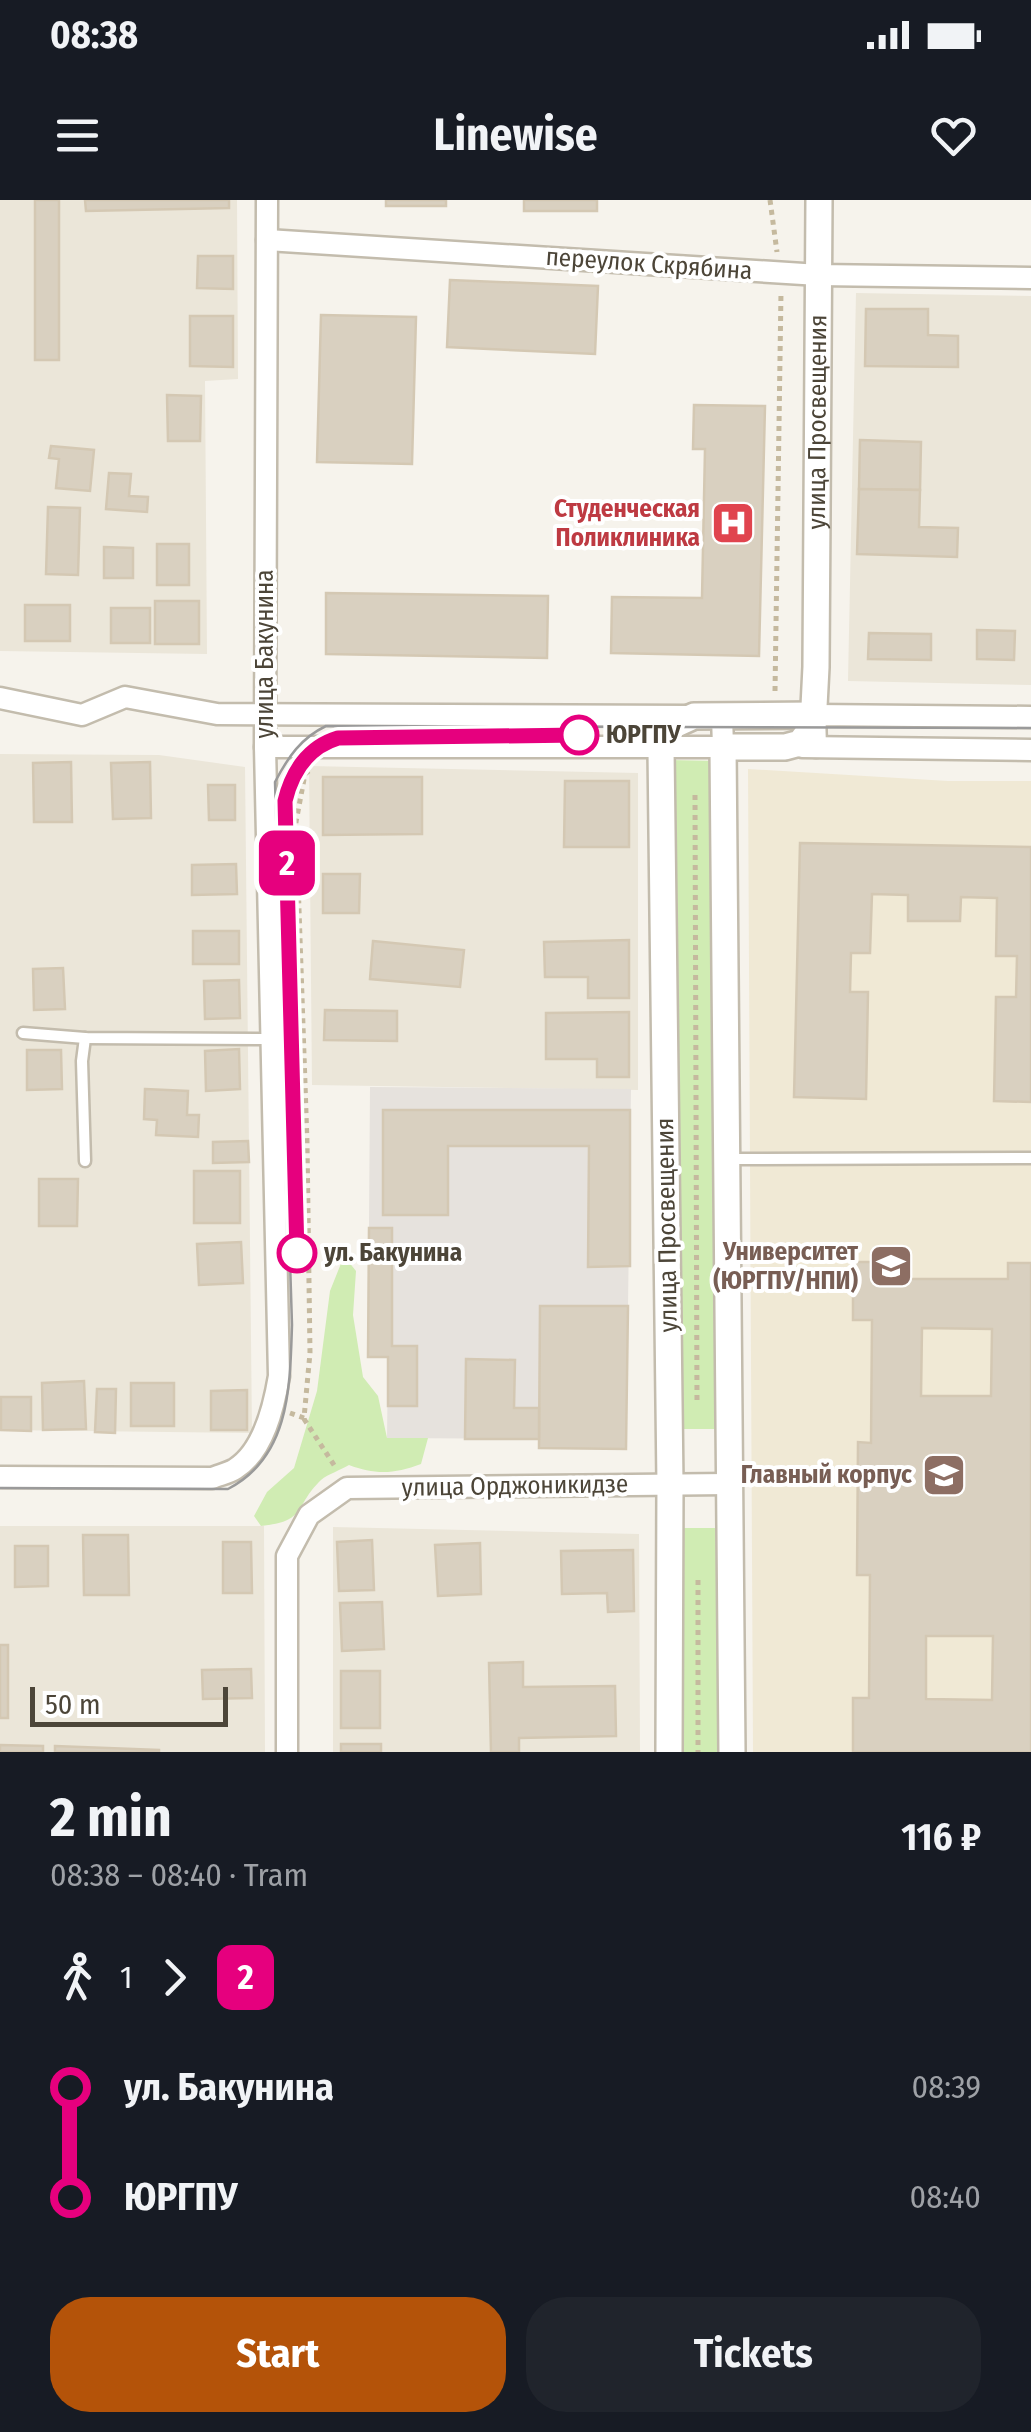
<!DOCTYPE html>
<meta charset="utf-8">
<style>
:root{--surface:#171b24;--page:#20242c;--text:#f1f3f6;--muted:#9ea1a6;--accent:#b45309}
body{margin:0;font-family:"Fira Sans Condensed",sans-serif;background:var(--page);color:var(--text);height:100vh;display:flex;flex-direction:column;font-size:38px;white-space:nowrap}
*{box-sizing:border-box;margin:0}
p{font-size:32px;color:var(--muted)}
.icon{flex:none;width:55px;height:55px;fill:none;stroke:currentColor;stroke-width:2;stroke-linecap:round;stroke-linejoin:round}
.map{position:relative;height:1552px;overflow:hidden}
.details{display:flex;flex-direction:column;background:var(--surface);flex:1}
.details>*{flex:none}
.badge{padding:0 20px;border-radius:15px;font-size:35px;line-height:65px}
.scale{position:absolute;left:30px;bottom:25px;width:198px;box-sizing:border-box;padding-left:10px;border:5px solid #4c4538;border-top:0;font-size:28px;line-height:35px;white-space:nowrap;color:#4c4538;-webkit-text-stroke:8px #fff;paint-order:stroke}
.map>.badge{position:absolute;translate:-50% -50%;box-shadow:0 0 0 5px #fff}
.legs{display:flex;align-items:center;gap:15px;height:110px;padding:0 50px;font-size:32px}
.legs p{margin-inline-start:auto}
.summary{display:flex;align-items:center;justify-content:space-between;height:170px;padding:0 50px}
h1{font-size:55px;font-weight:700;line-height:75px}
.primary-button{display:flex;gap:20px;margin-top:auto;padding:20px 50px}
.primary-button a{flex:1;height:115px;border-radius:40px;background:var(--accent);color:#fff;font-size:40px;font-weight:700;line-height:115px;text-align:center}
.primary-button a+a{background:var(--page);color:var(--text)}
ul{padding:0 50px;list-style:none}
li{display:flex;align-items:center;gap:35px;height:110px;font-size:38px}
li i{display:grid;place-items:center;width:15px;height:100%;margin:0 12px;background:currentColor}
li i::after{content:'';width:25px;height:25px;margin:-12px;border:8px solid;border-radius:50%;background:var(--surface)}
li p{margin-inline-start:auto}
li:first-child i{background:linear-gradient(#0000 50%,currentColor 0)}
li:last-child i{background:linear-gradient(currentColor 50%,#0000 0)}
.status{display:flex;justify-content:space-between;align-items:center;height:70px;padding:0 50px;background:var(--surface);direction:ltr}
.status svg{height:28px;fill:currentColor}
header{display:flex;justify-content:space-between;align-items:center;height:130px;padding:0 50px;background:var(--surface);font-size:45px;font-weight:700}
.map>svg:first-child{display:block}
.residential{fill:#ebe6d9}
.industrial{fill:#e6e2dd}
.education{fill:#f0e9d5}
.green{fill:#d0ecb3}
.building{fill:#d9d0c0;stroke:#d4c8b3;stroke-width:2.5;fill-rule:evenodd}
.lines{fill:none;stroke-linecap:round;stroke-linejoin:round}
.service-casing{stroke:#c3bcad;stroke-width:15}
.minor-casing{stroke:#c3bcad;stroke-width:25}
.tertiary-casing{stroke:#c3bcad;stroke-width:30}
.path{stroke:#c5b99e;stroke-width:5;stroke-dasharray:5 5;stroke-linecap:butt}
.service{stroke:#fff;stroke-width:10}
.minor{stroke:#fff;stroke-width:20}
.tertiary{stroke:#fff;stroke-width:25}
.tram{stroke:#9a9a9a;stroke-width:2.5}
.line-1-casing{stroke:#fff;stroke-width:22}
.line-1{stroke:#e6007e;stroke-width:15}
.stop-1-dot{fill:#fff;stroke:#e6007e;stroke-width:5}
.labels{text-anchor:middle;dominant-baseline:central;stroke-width:8;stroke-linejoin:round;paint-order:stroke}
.street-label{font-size:25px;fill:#4c4538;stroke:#fff}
.health-label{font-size:25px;font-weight:bold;fill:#be3a42;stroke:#fff;text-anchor:end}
.stop-label{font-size:25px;font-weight:bold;fill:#4c4538;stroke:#fff;text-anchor:start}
.education-label{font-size:25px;font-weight:bold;fill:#785e54;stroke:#fff;text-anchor:end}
</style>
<div class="status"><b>08:38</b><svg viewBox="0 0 49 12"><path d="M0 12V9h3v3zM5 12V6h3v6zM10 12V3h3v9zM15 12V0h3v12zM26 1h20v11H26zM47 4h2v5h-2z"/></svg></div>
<header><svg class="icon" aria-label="menu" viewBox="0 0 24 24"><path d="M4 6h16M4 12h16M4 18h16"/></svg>Linewise<svg class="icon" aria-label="heart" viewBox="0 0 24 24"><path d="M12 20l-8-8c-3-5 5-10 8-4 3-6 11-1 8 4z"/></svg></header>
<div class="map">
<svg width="1031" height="1552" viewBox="0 0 1031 1552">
<rect width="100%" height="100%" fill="#f6f3ec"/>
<g class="residential">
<polygon points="0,0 237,0 238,179 205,181 207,454 0,451"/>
<polygon points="856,93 1031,96 1031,485 848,481"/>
<polygon points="0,554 159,555 245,567 252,1233 0,1230"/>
<polygon points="309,566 638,573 638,890 312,885"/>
<polygon points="0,1326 264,1326 265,1552 0,1552"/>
<polygon points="333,1327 639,1334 640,1552 333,1552"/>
</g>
<polygon class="industrial" points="370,887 631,889 628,1106 541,1106 539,1239 387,1238 388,1158 368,1157"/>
<polygon class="education" points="748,569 948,581 1031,581 1031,1552 753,1552"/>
<g class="green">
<polygon points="669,560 718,561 723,1229 677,1229"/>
<path d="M 344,1056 L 356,1071 L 353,1115 L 363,1177 L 378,1196 L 387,1238 L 428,1238 L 421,1264 C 395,1274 375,1275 349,1265 C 341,1270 328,1274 321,1280 C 293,1307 308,1321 261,1326 L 254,1316 L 267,1292 L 294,1268 L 317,1191 L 330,1091 Z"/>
<polygon points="676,1328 723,1328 730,1552 675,1552"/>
</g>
<g class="building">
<rect x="35" y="0" width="24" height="160"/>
<polygon points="85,0 229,0 229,8 86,11"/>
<rect x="386" y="0" width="60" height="6"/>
<rect x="524" y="0" width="73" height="11"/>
<polygon points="198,56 233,56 233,89 197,88"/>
<polygon points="450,80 598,86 595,154 447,147"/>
<polygon points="866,109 928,109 928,135 958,136 958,167 865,166"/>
<polygon points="321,115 416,117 412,264 317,262"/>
<polygon points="190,116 233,116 233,167 190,166"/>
<polygon points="167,195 201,196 200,241 168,241"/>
<polygon points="694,205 765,206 759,456 611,453 612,397 702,398 705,249 693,249"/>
<polygon points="860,240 921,242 920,290 859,289"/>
<polygon points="51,246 94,250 90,291 56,288 59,259 49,258"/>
<polygon points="109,273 131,274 129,296 148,297 147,312 106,309"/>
<polygon points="859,289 920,290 919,327 958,328 957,357 857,354"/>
<polygon points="48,307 80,308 78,375 46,374"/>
<rect x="157" y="344" width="32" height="41"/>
<polygon points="104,347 133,348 133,378 104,378"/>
<polygon points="326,393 548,396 547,458 326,454"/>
<rect x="155" y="401" width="44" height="43"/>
<rect x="25" y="405" width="45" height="36"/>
<rect x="111" y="408" width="39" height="35"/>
<polygon points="977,430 1015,431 1014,460 977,459"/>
<polygon points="869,433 931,434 931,460 868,459"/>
<polygon points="71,562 72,622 34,622 33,563"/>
<polygon points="150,562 151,618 113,619 111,563"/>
<polygon points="323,577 422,577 422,634 323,635"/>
<polygon points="565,581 629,581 629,647 564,647"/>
<polygon points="208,585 235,585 235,620 209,620"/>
<polygon points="800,643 1031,647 1031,902 994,901 996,797 1016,797 1017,756 996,756 997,698 961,697 960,721 908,721 908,695 872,694 870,753 851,753 850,792 868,792 866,899 794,897"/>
<polygon points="236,664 237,694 192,695 192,665"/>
<polygon points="323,674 360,674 359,713 323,713"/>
<rect x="193" y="731" width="46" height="33"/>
<polygon points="629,740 629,798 588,798 588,777 545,777 544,742"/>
<polygon points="373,741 464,750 460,787 370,779"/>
<polygon points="63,768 65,809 34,810 33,769"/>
<polygon points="239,780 240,818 205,819 204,781"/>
<polygon points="325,810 397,811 397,841 324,840"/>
<polygon points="629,812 629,877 597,877 597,859 546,859 546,813"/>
<polygon points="239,849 240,889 206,891 205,851"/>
<polygon points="27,850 61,850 62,889 27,890"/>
<polygon points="145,889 188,891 187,915 199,915 198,937 156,935 157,920 144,919"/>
<polygon points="383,910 630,910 630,1066 588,1067 589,946 448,946 448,1015 383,1015"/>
<polygon points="248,941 249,962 213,963 213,942"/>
<rect x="194" y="971" width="46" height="52"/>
<polygon points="39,979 78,979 77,1026 39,1026"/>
<polygon points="369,1028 392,1028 392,1146 417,1146 417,1206 388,1206 388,1157 368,1157"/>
<polygon points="241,1042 243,1083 199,1085 197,1044"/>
<path d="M 853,1062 L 904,1062 L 904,1079 L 1008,1079 L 1008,1063 L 1031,1063 L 1031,1552 L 853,1552 L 853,1498 L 869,1498 L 870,1375 L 857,1375 L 858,1242 L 871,1243 L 872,1120 L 853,1120 ZM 922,1128 L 992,1129 L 991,1196 L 921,1196 ZM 926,1436 L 993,1436 L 992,1500 L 926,1499 Z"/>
<polygon points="540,1106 628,1106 626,1249 539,1248"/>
<polygon points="466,1159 515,1160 514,1208 539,1208 539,1239 465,1239"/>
<polygon points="84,1181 86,1229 43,1230 42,1183"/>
<rect x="131" y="1183" width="43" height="43"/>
<polygon points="97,1189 116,1189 115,1233 95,1232"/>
<polygon points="247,1190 247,1230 211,1230 211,1191"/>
<polygon points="1,1197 31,1197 31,1231 1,1230"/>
<polygon points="83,1335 128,1335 129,1395 84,1395"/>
<polygon points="372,1340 374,1390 339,1391 337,1342"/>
<polygon points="223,1342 251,1342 252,1393 223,1393"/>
<polygon points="480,1343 481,1394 438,1396 435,1345"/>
<polygon points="15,1346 48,1346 48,1386 15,1387"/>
<polygon points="633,1350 634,1411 608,1412 607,1393 562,1394 561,1351"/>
<polygon points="382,1402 384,1449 342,1451 340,1403"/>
<rect x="0" y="1445" width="8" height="73"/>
<polygon points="523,1462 523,1487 615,1486 616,1536 519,1538 519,1552 491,1552 489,1463"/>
<polygon points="251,1469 252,1498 203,1499 202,1470"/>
<rect x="341" y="1471" width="39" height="57"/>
<rect x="341" y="1544" width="40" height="8"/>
<polygon points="0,1545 43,1546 43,1552 0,1552"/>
<polygon points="55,1546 159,1550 159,1552 55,1552"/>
</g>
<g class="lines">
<g class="service-casing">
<g id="service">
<polyline points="23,833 85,838 271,839"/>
<polyline points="727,959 1031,958"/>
<polyline points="85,961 82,861 85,838"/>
</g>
</g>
<g class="minor-casing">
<g id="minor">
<polyline points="267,40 819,75 1031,78"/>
<polyline points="0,498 82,515 125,497 217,514 692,516"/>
<polyline points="265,547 723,547 722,516"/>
<polyline points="802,547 1031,550"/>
<polyline points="816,547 815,515 1031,517"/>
<path d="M 0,1277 L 212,1278 C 219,1275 229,1273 235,1269 C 264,1251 274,1206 279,1176 L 265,547 L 267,0"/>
<polyline points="287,1552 287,1356 309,1315 347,1288 729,1284"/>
</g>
</g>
<g class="tertiary-casing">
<g id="tertiary">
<polyline points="669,1552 670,1284 661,549 670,527 694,516 815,515"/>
<path id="s1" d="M 732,1552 L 723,547 L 785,547 L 800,543 L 813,526 L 816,467 L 819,0"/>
</g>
</g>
<g class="path">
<polyline points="770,0 777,52"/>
<polyline points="775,491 781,92"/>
<polyline points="695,595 697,1204"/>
<polyline points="290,1213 304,1218 310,1153 307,942 296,622 305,574 309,571"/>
<polyline points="304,1219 336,1268"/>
<polyline points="698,1380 698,1552"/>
</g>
<use href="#service" class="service"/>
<use href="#minor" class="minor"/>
<use href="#tertiary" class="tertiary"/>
<path class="tram" d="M 0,1288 L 228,1289 C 290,1257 290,1187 292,1125 L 275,582 C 288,557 301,538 326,526 L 1031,528"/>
</g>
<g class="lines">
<g class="line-1-casing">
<path id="line-1" d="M 297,1053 L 285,601 C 292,572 308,547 338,538 L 579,535"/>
</g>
<use href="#line-1" class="line-1"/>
</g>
<defs>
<g id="hospital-square" transform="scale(2.25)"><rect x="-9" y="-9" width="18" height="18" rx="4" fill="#e0444e" stroke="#fff"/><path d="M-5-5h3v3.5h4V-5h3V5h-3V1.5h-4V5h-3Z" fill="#fff"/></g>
<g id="university-square" transform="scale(2.25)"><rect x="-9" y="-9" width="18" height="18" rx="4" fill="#8d6e63" stroke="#fff"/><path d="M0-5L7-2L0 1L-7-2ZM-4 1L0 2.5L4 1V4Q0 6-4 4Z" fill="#fff"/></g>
</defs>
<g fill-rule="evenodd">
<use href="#hospital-square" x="733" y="323"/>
<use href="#university-square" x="891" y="1066"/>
<use href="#university-square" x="944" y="1275"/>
</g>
<g class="stop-1-dot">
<circle cx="579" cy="535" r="18"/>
<circle cx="297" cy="1053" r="18"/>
</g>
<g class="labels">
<g class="street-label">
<text transform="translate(649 64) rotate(4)">переулок Скрябина</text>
<text stroke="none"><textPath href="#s1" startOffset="1408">улица Просвещения</textPath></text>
<text transform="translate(265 454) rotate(-90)">улица Бакунина</text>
<text transform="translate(667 1025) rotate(-91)">улица Просвещения</text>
<text transform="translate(515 1286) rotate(-1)">улица Орджоникидзе</text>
</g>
<g class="health-label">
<text x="700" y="309">Студенческая<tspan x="700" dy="29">Поликлиника</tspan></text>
</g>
<g class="stop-label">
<text x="606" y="535">ЮРГПУ</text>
<text x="324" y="1053">ул. Бакунина</text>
</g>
<g class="education-label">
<text x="858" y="1052">Университет<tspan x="858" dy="29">(ЮРГПУ/НПИ)</tspan></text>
<text x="912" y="1275">Главный корпус</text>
</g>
</g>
</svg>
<div class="scale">50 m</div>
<b class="badge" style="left:287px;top:663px;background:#e6007e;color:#fff">2</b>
</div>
<section class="details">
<div class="summary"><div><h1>2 min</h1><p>08:38 – 08:40 · Tram</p></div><b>116 ₽</b></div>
<div class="legs"><svg class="icon" aria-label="walk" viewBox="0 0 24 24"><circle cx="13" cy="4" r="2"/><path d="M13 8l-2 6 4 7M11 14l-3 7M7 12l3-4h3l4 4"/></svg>1<svg class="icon" aria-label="forward" viewBox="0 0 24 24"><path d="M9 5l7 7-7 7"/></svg><b class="badge" style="background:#e6007e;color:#fff">2</b></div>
<ul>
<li><i style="color:#e6007e"></i><b>ул. Бакунина</b><p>08:39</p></li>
<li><i style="color:#e6007e"></i><b>ЮРГПУ</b><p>08:40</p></li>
</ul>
<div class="primary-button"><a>Start</a><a>Tickets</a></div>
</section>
